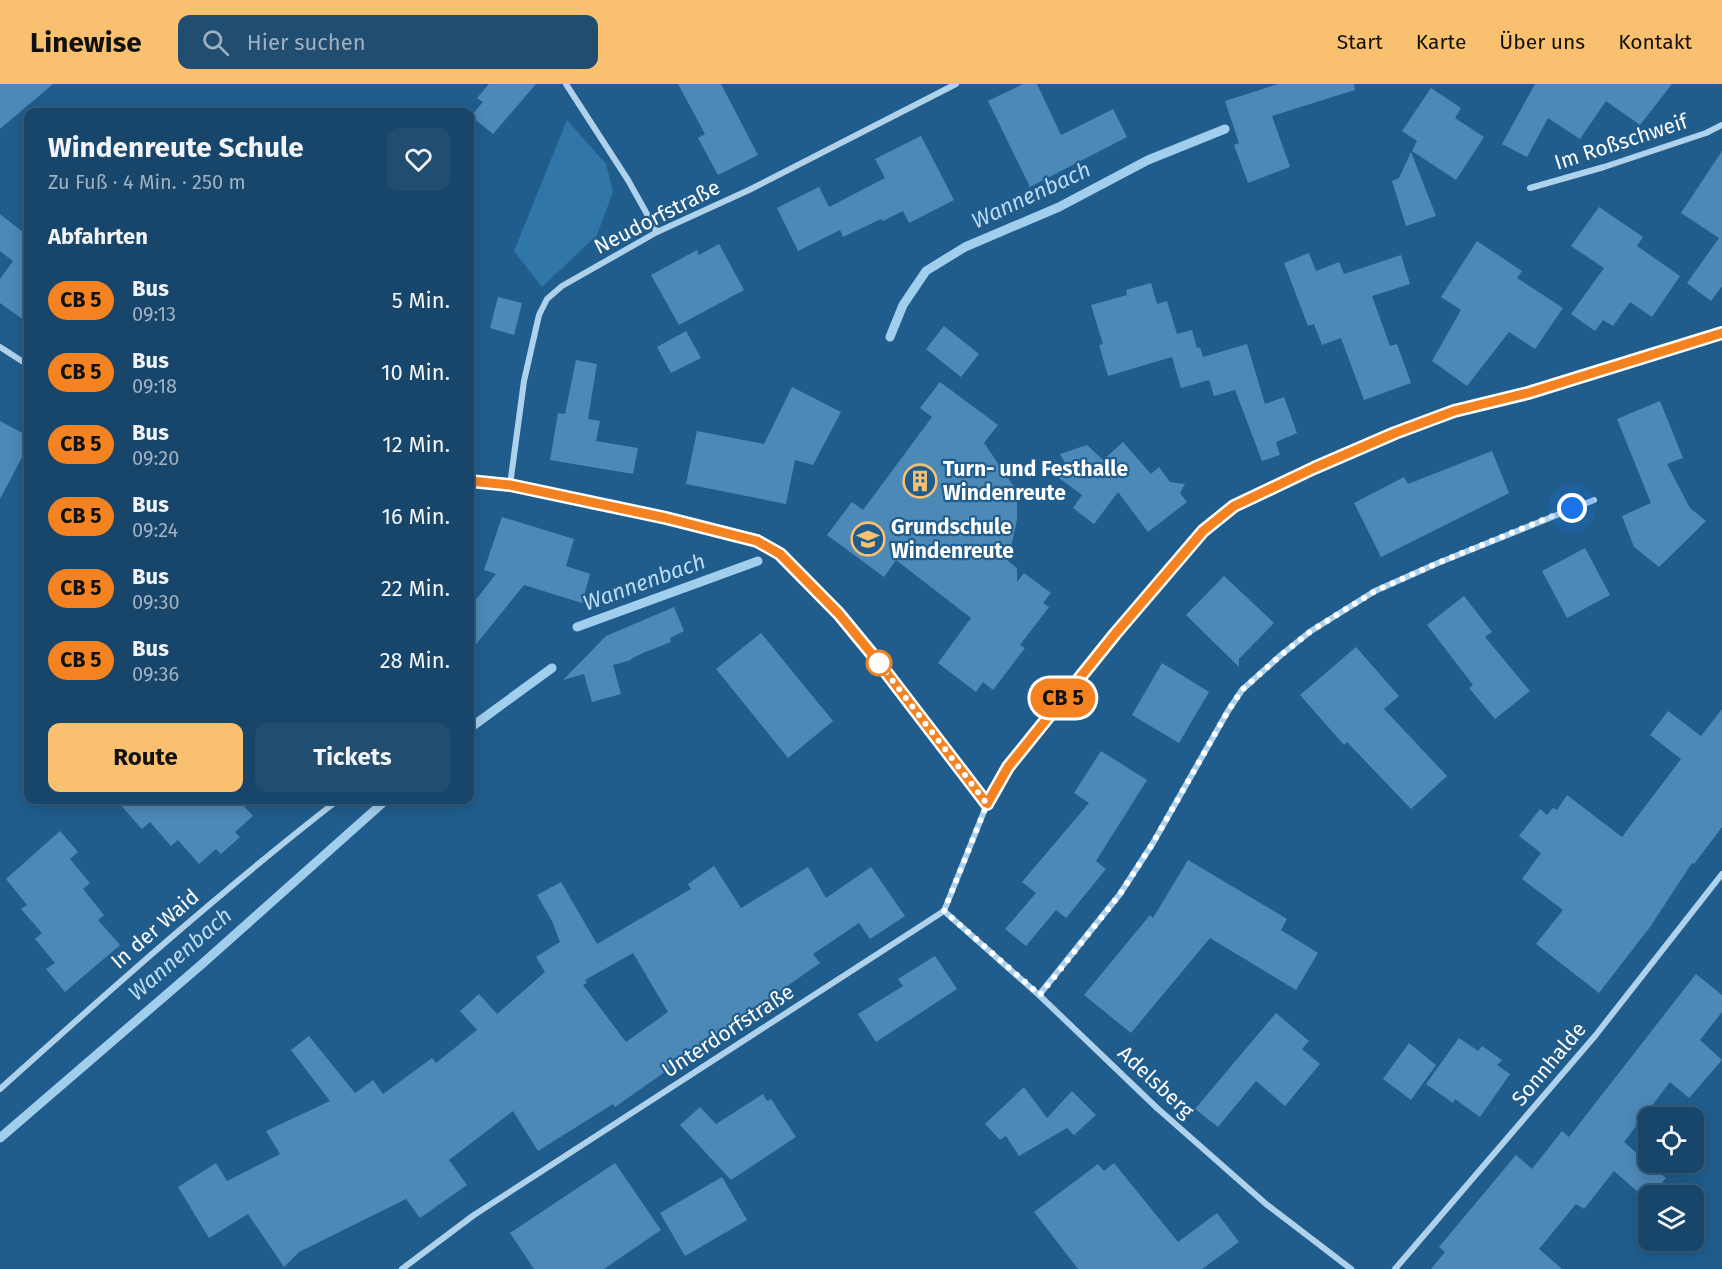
<!DOCTYPE html>
<html lang="de">
<meta charset="utf-8">
<style>
:root{--surface:#18466a;--page:#214d70;--text:#f1f3f6;--muted:#9fb1c1;--line:#365e7e;--accent:#f9c070}
body{margin:0;font-family:"Fira Sans",sans-serif;background:var(--page);color:var(--text);height:100vh;display:flex;flex-direction:column;font-size:22px;white-space:nowrap}
*{box-sizing:border-box;margin:0}
p{font-size:20px;color:var(--muted)}
.icon{flex:none;width:33px;height:33px;fill:none;stroke:currentColor;stroke-width:2;stroke-linecap:round;stroke-linejoin:round}
.map{position:relative;flex:1;overflow:hidden}
.details{position:absolute;left:24px;top:24px;width:450px;height:696px;display:flex;flex-direction:column;background:var(--surface);border-radius:12px;box-shadow:0 3px 15px #0003,0 0 0 2px var(--line)}
.details>*{flex:none}
.badge{padding:0 12px;border-radius:20px;font-size:21px;line-height:39px}
.buttons{position:absolute;left:1638px;top:1023px;display:grid;gap:12px}
.buttons a{display:grid;place-items:center;width:66px;height:66px;border-radius:12px;background:var(--surface);box-shadow:0 3px 15px #0003,0 0 0 2px var(--line);font-size:30px}
.you{position:absolute;width:30px;height:30px;margin:-15px;border:4px solid #fff;border-radius:50%;background:#1a73e8;box-shadow:0 0 0 9px #1a73e833}
.map>.badge{position:absolute;translate:-50% -50%;box-shadow:0 0 0 3px #fff}
h2{padding:0 24px;font-size:22px;line-height:54px}
.round{display:grid;place-items:center;flex:none;width:63px;height:63px;border-radius:12px;background:var(--page)}
.overview{display:flex;align-items:center;justify-content:space-between;height:102px;padding:0 24px}
h1{font-size:28px;font-weight:700;line-height:45px}
.button{display:flex;gap:12px;margin-top:auto;padding:12px 24px}
.button a{flex:1;height:69px;border-radius:12px;background:var(--accent);color:#111;font-size:24px;font-weight:700;line-height:69px;text-align:center}
.button a+a{background:var(--page);color:var(--text)}
ul{padding:0;list-style:none}
li{display:flex;align-items:center;gap:18px;height:72px;padding:0 24px}
li div{flex:1}
li b{display:block;font-size:22px}
li em{font-style:normal}
li .badge{min-width:66px;font-weight:700;text-align:center}
header{display:flex;align-items:center;gap:36px;box-sizing:border-box;height:84px;padding:0 30px;background:var(--accent);color:#111}
header strong{font-size:28px}
nav{display:flex;gap:33px;margin-inline-start:auto;font-size:21px}
.search{width:420px;height:54px;background:var(--page);display:flex;align-items:center;gap:15px;box-sizing:border-box;padding:0 21px;border-radius:12px;color:var(--muted);font-size:22px}
.map>svg:first-child{display:block}
.green{fill:#3176a9}
.lines{fill:none;stroke-linecap:round;stroke-linejoin:round}
.stream{stroke:#a2ceed;stroke-width:9}
.building{fill:#4d89b7;fill-rule:evenodd}
.street{stroke:#afd2ec;stroke-width:6}
.line-casing{stroke:#fff;stroke-width:14}
.line{stroke:#f58220;stroke-width:9}
.walk{stroke:#fff;stroke-width:6;stroke-dasharray:0 10.8}
.stop-dot{fill:#fff;stroke:#f58220;stroke-width:3}
.labels{text-anchor:middle;dominant-baseline:central;stroke-width:4.5;stroke-linejoin:round;paint-order:stroke}
.street-label{font-size:21px;fill:#fff;stroke:#205d8d}
.poi-label{font-size:21px;font-weight:bold;fill:#fff;stroke:#205d8d;text-anchor:start}
.water-label{font-size:22px;font-style:italic;fill:#bbdbf3;stroke:#205d8d}
</style>
<header>
<strong>Linewise</strong>
<div class="search"><svg class="icon" aria-label="search" viewBox="0 0 24 24"><circle cx="10" cy="10" r="6"/><path d="M15 15l6 6"/></svg>Hier suchen</div>
<nav><a>Start</a><a>Karte</a><a>Über uns</a><a>Kontakt</a></nav>
</header>
<div class="map">
<svg width="1722" height="1185" viewBox="0 0 1722 1185">
<rect width="100%" height="100%" fill="#205d8d"/>
<polygon class="green" points="567,36 606,80 613,108 597,151 542,203 514,167"/>
<g class="lines">
<g class="stream">
<polyline points="890,253 903,221 926,187 965,163 1059,123 1148,76 1225,45"/>
<polyline points="577,543 758,477"/>
<polyline points="470,644 552,584"/>
<polyline points="0,1054 202,880 386,716"/>
</g>
</g>
<g class="building">
<polygon points="0,0 53,0 0,45"/>
<polygon points="489,0 536,0 493,50 471,32 483,18 477,14"/>
<polygon points="678,0 721,0 758,71 718,91 698,54 705,50"/>
<polygon points="1023,0 1037,0 1061,51 1113,25 1127,53 1030,103 988,17"/>
<polygon points="1278,0 1354,0 1355,6 1272,32 1290,83 1248,99 1234,61 1239,59 1225,17"/>
<polygon points="1535,0 1672,0 1640,41 1606,17 1580,55 1548,34 1527,73 1502,60"/>
<polygon points="1431,4 1461,24 1455,34 1484,53 1456,96 1412,67 1417,57 1402,47"/>
<polygon points="921,52 954,116 909,139 903,127 883,137 881,135 843,153 840,146 798,167 777,124 819,103 829,123 885,94 875,75"/>
<polygon points="1722,67 1722,202 1711,217 1687,199 1719,154 1681,129"/>
<polygon points="1411,68 1436,132 1406,142 1392,97 1399,94"/>
<polygon points="1599,123 1643,153 1637,162 1680,192 1652,233 1630,218 1613,242 1603,236 1595,247 1571,230 1604,184 1571,162"/>
<polygon points="0,130 28,152 28,239 0,219 0,195 13,177 0,167"/>
<polygon points="1477,157 1522,187 1517,194 1563,224 1535,265 1509,248 1467,302 1432,277 1461,226 1441,213"/>
<polygon points="719,160 744,206 679,241 651,191 697,166 699,171"/>
<polygon points="1309,169 1316,187 1339,178 1344,190 1401,171 1410,200 1372,212 1390,262 1397,260 1411,299 1364,316 1341,254 1322,261 1314,240 1308,242 1284,179"/>
<polygon points="1151,199 1157,220 1167,217 1177,250 1192,246 1197,264 1200,263 1203,273 1247,260 1265,320 1284,313 1297,349 1276,358 1280,371 1262,377 1235,306 1214,312 1209,296 1181,304 1172,273 1108,292 1099,261 1103,260 1091,221 1127,211 1126,206"/>
<polygon points="498,213 522,219 514,251 490,244"/>
<polygon points="944,242 979,270 961,293 926,265"/>
<polygon points="686,247 701,274 671,289 657,263"/>
<polygon points="576,276 597,280 588,335 600,337 596,357 638,364 633,390 550,376 558,329 565,330"/>
<polygon points="940,298 998,341 984,359 1017,407 1017,436 1008,477 1017,484 1017,498 1024,489 1051,509 1043,519 1049,523 1020,561 1025,564 993,606 983,598 976,608 938,579 971,534 896,476 884,493 827,451 852,418 863,426 932,333 920,324"/>
<polygon points="792,303 841,328 813,381 795,376 786,420 686,400 697,347 764,360"/>
<polygon points="1660,317 1683,374 1667,380 1690,424 1706,437 1659,483 1634,463 1622,432 1651,419 1617,335"/>
<polygon points="0,337 28,352 28,362 0,415"/>
<polygon points="1123,358 1151,390 1159,383 1170,398 1185,400 1180,409 1187,418 1148,448 1118,408 1094,440 1073,424 1082,411 1055,391 1065,379 1060,370 1087,361 1103,376"/>
<polygon points="1492,367 1509,409 1381,473 1354,419 1404,393 1408,400"/>
<polygon points="502,433 574,455 566,482 590,490 582,519 524,501 470,568 470,523 496,490 484,486"/>
<polygon points="1585,464 1610,511 1567,534 1542,487"/>
<polygon points="1224,492 1274,539 1239,575 1239,583 1186,531"/>
<polygon points="1464,512 1492,548 1485,553 1530,607 1495,635 1469,604 1473,601 1427,541"/>
<polygon points="674,523 684,547 670,554 671,558 643,569 631,575 631,576 613,581 621,610 592,618 584,590 563,596 606,552"/>
<polygon points="761,549 833,637 788,674 716,585"/>
<polygon points="1356,563 1399,612 1384,625 1447,692 1411,725 1347,658 1344,661 1300,611"/>
<polygon points="1162,579 1209,608 1179,659 1132,631"/>
<polygon points="1722,625 1722,743 1694,780 1692,779 1650,843 1599,909 1536,860 1563,826 1522,795 1541,769 1519,752 1540,725 1547,731 1553,724 1557,726 1567,711 1622,753 1681,675 1650,651 1668,627 1701,652"/>
<polygon points="1101,667 1147,696 1096,777 1106,785 1066,834 1056,826 1026,862 1005,845 1036,809 1022,798 1089,719 1074,709"/>
<polygon points="116,716 238,716 253,732 235,748 240,753 221,770 216,765 199,780 178,756 171,762 150,738 142,745"/>
<polygon points="60,747 78,768 70,775 90,799 83,805 104,831 98,836 120,861 65,908 46,885 55,879 35,855 42,849 21,825 27,821 6,795"/>
<polygon points="1188,776 1287,835 1281,846 1318,869 1296,906 1210,854 1131,949 1084,911 1150,831 1153,834"/>
<path d="M 714,782 L 741,824 L 808,783 L 826,814 L 871,783 L 905,832 L 870,855 L 859,839 L 813,870 L 820,879 L 615,1023 L 613,1020 L 538,1067 L 513,1027 L 449,1076 L 467,1101 L 420,1134 L 406,1115 L 299,1168 L 284,1183 L 248,1130 L 209,1154 L 178,1103 L 216,1079 L 227,1097 L 280,1070 L 266,1047 L 330,1017 L 291,966 L 309,952 L 355,1009 L 373,996 L 383,1010 L 432,974 L 436,979 L 477,946 L 460,927 L 479,910 L 497,930 L 545,888 L 536,873 L 560,858 L 552,837 L 537,811 L 561,798 L 597,860 L 691,805 L 688,800 ZM 633,869 L 668,928 L 626,958 L 583,901 L 587,899 L 585,896 Z"/>
<polygon points="935,872 957,905 876,958 858,930 903,902 898,895"/>
<polygon points="1696,890 1722,911 1722,928 1700,956 1722,976 1689,1014 1670,998 1624,1058 1666,1094 1651,1112 1648,1112 1647,1116 1614,1087 1584,1125 1576,1120 1539,1165 1562,1185 1431,1185 1445,1168 1439,1163 1516,1071 1532,1085 1562,1047 1569,1053"/>
<polygon points="1276,929 1309,957 1302,965 1320,980 1285,1022 1256,997 1218,1043 1195,1025"/>
<polygon points="1459,954 1478,967 1482,962 1502,976 1497,981 1510,990 1480,1033 1455,1015 1453,1019 1426,1000"/>
<polygon points="1409,959 1436,981 1411,1016 1383,995"/>
<polygon points="1024,1003 1047,1034 1072,1007 1096,1031 1074,1051 1067,1044 1019,1072 1006,1052 1000,1056 985,1040"/>
<polygon points="763,1010 767,1017 771,1015 796,1053 731,1096 680,1041 700,1023 716,1040"/>
<polygon points="615,1079 661,1146 604,1185 534,1185 510,1149"/>
<polygon points="1114,1079 1178,1158 1217,1129 1239,1158 1202,1185 1078,1185 1034,1128 1098,1080 1104,1087"/>
<polygon points="722,1093 747,1136 685,1172 660,1129"/>
</g>
<g class="lines">
<g class="street">
<polyline points="566,0 628,96 657,148"/>
<polyline points="1530,104 1604,83 1706,49 1722,41"/>
<polyline points="0,263 28,281"/>
<polyline points="470,397 510,401 666,434 757,457 780,470 839,530 987,720"/>
<polyline points="510,401 524,297 539,231 547,215 562,202 657,148 749,106 956,0"/>
<polyline points="944,827 1039,911 1157,1024 1266,1120 1351,1185"/>
<polyline points="1039,911 1120,810 1153,759 1228,627 1242,606 1281,571 1311,547 1375,507 1438,479 1594,416"/>
<path d="M 0,1005 C 110,906 221,807 338,716"/>
<polyline points="402,1185 474,1131 944,827 987,720 1008,683 1115,550 1203,446 1234,422 1314,384 1395,349 1454,327 1528,309 1722,249"/>
<polyline points="1395,1185 1595,952 1722,790"/>
</g>
</g>
<g class="lines">
<g class="line-casing">
<polyline id="line" points="470,397 510,401 666,434 757,457 780,470 839,530 876,575 987,720 1008,683 1115,550 1203,447 1234,422 1314,384 1395,349 1454,327 1528,309 1722,249"/>
</g>
<use href="#line" class="line"/>
<polyline class="walk" points="879,579 876,575 987,720 944,827 1040,911 1120,810 1153,759 1228,627 1242,606 1281,571 1311,547 1375,507 1438,479 1572,424"/>
</g>
<defs>
<g id="building-ring" transform="scale(1.725)"><circle r="9.5" fill="#205d8d" stroke="#f9c070" stroke-width="1.5"/><path d="M-4-6H4V6H1V3H-1V6H-4ZM-2.5-4.3h1.7v1.8h-1.7ZM.8-4.3h1.7v1.8H.8ZM-2.5-1h1.7V.8h-1.7ZM.8-1h1.7V.8H.8Z" fill="#f9c070"/></g>
<g id="school-ring" transform="scale(1.725)"><circle r="9.5" fill="#205d8d" stroke="#f9c070" stroke-width="1.5"/><path d="M0-5L7-2L0 1L-7-2ZM-4 1L0 2.5L4 1V4Q0 6-4 4Z" fill="#f9c070"/></g>
</defs>
<g fill-rule="evenodd">
<use href="#building-ring" x="920" y="397"/>
<use href="#school-ring" x="868" y="455"/>
</g>
<circle class="stop-dot" cx="879" cy="579" r="12"/>
<g class="labels">
<g class="street-label">
<text transform="translate(1621 58) rotate(-18)">Im Roßschweif</text>
<text transform="translate(657 133) rotate(-27)">Neudorfstraße</text>
<text transform="translate(155 845) rotate(-41)">In der Waid</text>
<text transform="translate(728 947) rotate(-33)">Unterdorfstraße</text>
<text transform="translate(1549 980) rotate(-50)">Sonnhalde</text>
<text transform="translate(1156 998) rotate(43)">Adelsberg</text>
</g>
<g class="poi-label">
<text x="943" y="385">Turn- und Festhalle<tspan x="943" dy="24">Windenreute</tspan></text>
<text x="891" y="443">Grundschule<tspan x="891" dy="24">Windenreute</tspan></text>
</g>
<g class="water-label">
<text transform="translate(1031 111) rotate(-25)">Wannenbach</text>
<text transform="translate(644 498) rotate(-20)">Wannenbach</text>
<text transform="translate(180 870) rotate(-41)">Wannenbach</text>
</g>
</g>
</svg>
<div class="buttons">
<a><svg class="icon" aria-label="locate" viewBox="0 0 24 24"><circle cx="12" cy="12" r="6"/><path d="M12 2v4M12 18v4M2 12h4M18 12h4"/></svg></a>
<a><svg class="icon" aria-label="layers" viewBox="0 0 24 24"><path d="M12 4l9 5-9 5-9-5zM3 14l9 5 9-5"/></svg></a>
</div>
<div class="you" style="left:1572px;top:424px"></div>
<b class="badge" style="left:1063px;top:614px;background:#f58220;color:#111">CB 5</b>
<section class="details">
<div class="overview"><div><h1>Windenreute Schule</h1><p>Zu Fuß · 4 Min. · 250 m</p></div><a class="round"><svg class="icon" aria-label="heart" viewBox="0 0 24 24"><path d="M12 20l-8-8c-3-5 5-10 8-4 3-6 11-1 8 4z"/></svg></a></div>
<h2>Abfahrten</h2>
<ul>
<li><span class="badge" style="background:#f58220;color:#111">CB 5</span><div><b>Bus</b><p>09:13</p></div><em>5 Min.</em></li>
<li><span class="badge" style="background:#f58220;color:#111">CB 5</span><div><b>Bus</b><p>09:18</p></div><em>10 Min.</em></li>
<li><span class="badge" style="background:#f58220;color:#111">CB 5</span><div><b>Bus</b><p>09:20</p></div><em>12 Min.</em></li>
<li><span class="badge" style="background:#f58220;color:#111">CB 5</span><div><b>Bus</b><p>09:24</p></div><em>16 Min.</em></li>
<li><span class="badge" style="background:#f58220;color:#111">CB 5</span><div><b>Bus</b><p>09:30</p></div><em>22 Min.</em></li>
<li><span class="badge" style="background:#f58220;color:#111">CB 5</span><div><b>Bus</b><p>09:36</p></div><em>28 Min.</em></li>
</ul>
<div class="button"><a>Route</a><a>Tickets</a></div>
</section>
</div>
